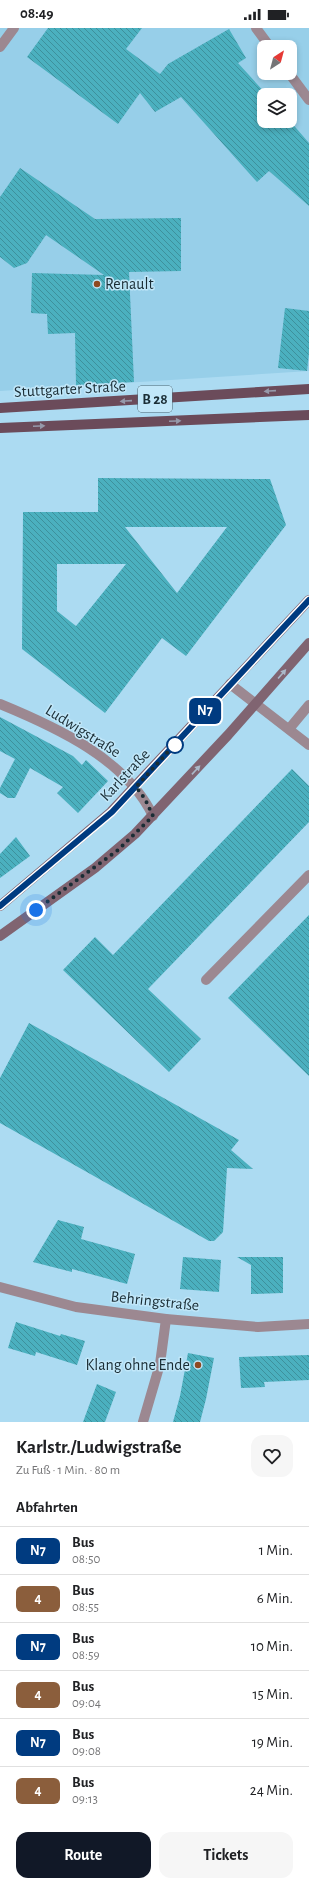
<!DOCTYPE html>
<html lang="de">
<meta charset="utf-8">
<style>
:root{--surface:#fff;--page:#f6f6f6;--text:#202124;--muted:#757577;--line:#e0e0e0;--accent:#111827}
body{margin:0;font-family:"Alegreya Sans",sans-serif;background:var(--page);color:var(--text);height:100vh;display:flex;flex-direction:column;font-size:15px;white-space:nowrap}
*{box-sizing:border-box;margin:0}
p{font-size:13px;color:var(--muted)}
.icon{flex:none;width:22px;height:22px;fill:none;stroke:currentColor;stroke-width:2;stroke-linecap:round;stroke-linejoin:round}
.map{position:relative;height:1394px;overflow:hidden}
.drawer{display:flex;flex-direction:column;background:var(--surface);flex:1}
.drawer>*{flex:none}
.badge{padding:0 8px;border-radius:6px;font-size:14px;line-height:26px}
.needle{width:26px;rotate:36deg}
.fabs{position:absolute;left:257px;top:12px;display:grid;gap:8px}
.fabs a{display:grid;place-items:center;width:40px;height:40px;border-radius:8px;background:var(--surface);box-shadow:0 2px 6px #0003;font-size:20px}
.you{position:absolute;width:20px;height:20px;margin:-10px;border:3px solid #fff;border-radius:50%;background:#1a73e8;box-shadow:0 0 0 6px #1a73e833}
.map>.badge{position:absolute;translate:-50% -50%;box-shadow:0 0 0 2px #fff}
h2{padding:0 16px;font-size:15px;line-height:36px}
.round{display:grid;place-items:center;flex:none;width:42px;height:42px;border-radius:12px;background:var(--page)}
.overview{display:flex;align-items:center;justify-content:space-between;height:68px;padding:0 16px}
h1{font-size:19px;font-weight:600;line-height:30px}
.cta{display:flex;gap:8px;margin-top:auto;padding:8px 16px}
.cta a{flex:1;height:46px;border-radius:12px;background:var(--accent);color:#fff;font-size:16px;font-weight:600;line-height:46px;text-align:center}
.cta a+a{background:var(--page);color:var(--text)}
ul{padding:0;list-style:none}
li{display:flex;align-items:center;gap:12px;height:48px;padding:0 16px;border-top:1px solid var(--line)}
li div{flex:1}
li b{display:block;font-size:15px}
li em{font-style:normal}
li .badge{min-width:44px;font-weight:700;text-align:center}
.status{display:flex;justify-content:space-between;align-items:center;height:28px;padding:0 20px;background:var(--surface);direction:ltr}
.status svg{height:11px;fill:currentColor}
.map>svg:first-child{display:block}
.built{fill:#97cfe9;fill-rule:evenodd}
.building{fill:url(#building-back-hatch);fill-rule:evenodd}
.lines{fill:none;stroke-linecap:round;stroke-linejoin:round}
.lane{stroke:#9c8891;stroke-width:10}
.street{stroke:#9c8891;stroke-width:10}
.secondary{stroke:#806471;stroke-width:10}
.primary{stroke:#6b4b5a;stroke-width:10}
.oneway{fill:#9699aa}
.oneway2{fill:#aab9c9}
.line-casing{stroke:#fff;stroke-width:9}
.line{stroke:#003b80;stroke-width:6}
.walk{stroke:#1a2d35;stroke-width:4;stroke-dasharray:0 7.2}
.poi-dot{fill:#8f4a21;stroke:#c1e7f9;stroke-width:1.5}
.stop-dot{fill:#fff;stroke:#003b80;stroke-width:2}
.labels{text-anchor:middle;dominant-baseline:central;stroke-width:3;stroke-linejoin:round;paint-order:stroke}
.shield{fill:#c1e7f9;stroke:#4c6570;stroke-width:1}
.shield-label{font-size:15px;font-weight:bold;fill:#1a2d35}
.poi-label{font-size:16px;fill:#1a2d35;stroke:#c1e7f9;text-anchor:start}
.street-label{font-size:16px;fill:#1a2d35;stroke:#c1e7f9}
</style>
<div class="status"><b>08:49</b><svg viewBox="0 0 49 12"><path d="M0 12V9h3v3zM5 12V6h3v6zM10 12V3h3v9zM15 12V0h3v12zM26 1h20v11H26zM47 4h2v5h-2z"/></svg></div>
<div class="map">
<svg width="309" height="1394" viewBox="0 0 309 1394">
<defs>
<pattern id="building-back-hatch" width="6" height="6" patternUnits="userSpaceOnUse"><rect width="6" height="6" fill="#4bb0bf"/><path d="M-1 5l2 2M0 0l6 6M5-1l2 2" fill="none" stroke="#3e909c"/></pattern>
</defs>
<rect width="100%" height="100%" fill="#acdbf2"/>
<path class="built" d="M 0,0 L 309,0 L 309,343 L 0,363 ZM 264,19 L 290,19 L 290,45 L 264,45 ZM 264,67 L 290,67 L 290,93 L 264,93 Z"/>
<g class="building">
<polygon points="48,0 142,0 126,21 160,46 168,36 229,1 246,30 238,35 267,67 264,67 264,93 290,93 309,115 309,178 269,143 257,154 181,69 155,84 140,65 118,96 27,29"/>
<polygon points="20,140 95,191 181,190 181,243 129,244 134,354 76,357 75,305 48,306 47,286 31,285 32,245 104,247 46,207 27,235 14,240 0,229 0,169"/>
<polygon points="285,280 309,283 309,325 307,343 278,340"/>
<path d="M 98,450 L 270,451 L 286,497 L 186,628 L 162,610 L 105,685 L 22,621 L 23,484 L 98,484 ZM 125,499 L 227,499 L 177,565 ZM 57,536 L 126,536 L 76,598 L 57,583 Z"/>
<polygon points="0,689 73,728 82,737 86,732 108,753 78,785 57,765 63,759 30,740 15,770 8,770 0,765 0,760 15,731 0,723"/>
<polygon points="292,741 309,758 309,794 148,961 201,1011 169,1044 63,942 95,909 113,927"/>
<polygon points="16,809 30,828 0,850 0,826"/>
<polygon points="309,887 309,1048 228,970"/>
<polygon points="29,995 239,1112 231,1122 253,1141 227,1140 223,1204 214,1213 209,1213 0,1095 0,1050"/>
<polygon points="58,1192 84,1199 81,1211 135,1226 127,1256 72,1241 72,1244 33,1234"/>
<polygon points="183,1229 221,1232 219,1264 180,1261"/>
<polygon points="237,1229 283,1229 283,1265 251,1266 251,1237"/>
<polygon points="16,1294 60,1308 61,1306 85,1313 77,1337 36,1324 35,1328 8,1320"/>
<polygon points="188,1325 214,1330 206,1371 200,1394 173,1394 180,1368"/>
<polygon points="309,1327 309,1352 264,1354 265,1359 241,1360 239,1329"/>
<polygon points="97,1356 116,1364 105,1394 83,1394"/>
</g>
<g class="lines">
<polyline class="lane" points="206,952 309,847"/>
<g class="street">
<polyline points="256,0 270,19"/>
<polyline points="0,19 14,0"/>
<polyline points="289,45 309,72"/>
<polyline points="230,656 309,717"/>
<path d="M 0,676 C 56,699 126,731 153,788"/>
<polyline points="289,701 309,677"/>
<polyline points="0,1259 76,1279 166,1291 258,1299 309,1296"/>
<polyline points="143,1394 160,1336 166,1291"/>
</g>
<g class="secondary">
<polyline points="0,878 111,784 309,572"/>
<polyline points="0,908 95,840 135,806 228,707 309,615"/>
</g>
<g class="primary">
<polyline points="0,380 309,361"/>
<polyline points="0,400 309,387"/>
</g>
</g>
<defs><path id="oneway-solid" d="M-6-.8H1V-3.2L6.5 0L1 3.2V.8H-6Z"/></defs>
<g class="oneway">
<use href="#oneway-solid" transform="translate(270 363) rotate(176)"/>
<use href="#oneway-solid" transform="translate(126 373) rotate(176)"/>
<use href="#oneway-solid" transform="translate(175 393) rotate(-3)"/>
<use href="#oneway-solid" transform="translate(39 398) rotate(-2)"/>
</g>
<g class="oneway2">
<use href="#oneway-solid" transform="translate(282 646) rotate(-49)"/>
<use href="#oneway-solid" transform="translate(196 742) rotate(-47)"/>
</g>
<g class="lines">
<g class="line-casing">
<polyline id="line" points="0,878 112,784 309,572"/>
</g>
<use href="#line" class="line"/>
<polyline class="walk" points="36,882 118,822 153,788 145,771 136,759 177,714 175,717"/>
</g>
<g class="poi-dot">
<circle cx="97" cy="256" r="4"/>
<circle cx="198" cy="1337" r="4"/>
</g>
<circle class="stop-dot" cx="175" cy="717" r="8"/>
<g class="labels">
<rect class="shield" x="138" y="358" width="34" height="26" rx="3"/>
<g class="shield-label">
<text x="155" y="371">B 28</text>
</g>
<g class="poi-label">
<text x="105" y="256">Renault</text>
<text x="190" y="1337" text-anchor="end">Klang ohne Ende</text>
</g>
<g class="street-label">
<text transform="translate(70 361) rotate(-3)">Stuttgarter Straße</text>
<text transform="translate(83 703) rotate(32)">Ludwigstraße</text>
<text transform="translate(125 747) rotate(-47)">Karlstraße</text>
<text transform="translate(155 1273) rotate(6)">Behringstraße</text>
</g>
</g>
</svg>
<div class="fabs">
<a><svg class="needle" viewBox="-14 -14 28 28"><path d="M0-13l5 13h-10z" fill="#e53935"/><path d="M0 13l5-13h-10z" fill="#757577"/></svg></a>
<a><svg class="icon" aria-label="layers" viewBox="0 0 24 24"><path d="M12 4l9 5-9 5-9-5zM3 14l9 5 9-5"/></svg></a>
</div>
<div class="you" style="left:36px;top:882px"></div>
<b class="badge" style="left:205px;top:683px;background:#003b80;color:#fff">N7</b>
</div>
<section class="drawer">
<div class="overview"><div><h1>Karlstr./Ludwigstraße</h1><p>Zu Fuß · 1 Min. · 80 m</p></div><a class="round"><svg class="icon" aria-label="heart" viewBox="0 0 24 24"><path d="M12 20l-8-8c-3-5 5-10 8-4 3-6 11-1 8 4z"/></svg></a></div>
<h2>Abfahrten</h2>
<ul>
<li><span class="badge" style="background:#003b80;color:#fff">N7</span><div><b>Bus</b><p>08:50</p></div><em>1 Min.</em></li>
<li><span class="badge" style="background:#8b5e3c;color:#fff">4</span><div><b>Bus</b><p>08:55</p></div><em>6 Min.</em></li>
<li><span class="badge" style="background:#003b80;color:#fff">N7</span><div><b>Bus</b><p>08:59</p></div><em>10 Min.</em></li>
<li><span class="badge" style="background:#8b5e3c;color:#fff">4</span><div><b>Bus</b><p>09:04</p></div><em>15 Min.</em></li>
<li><span class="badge" style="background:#003b80;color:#fff">N7</span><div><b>Bus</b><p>09:08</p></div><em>19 Min.</em></li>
<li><span class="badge" style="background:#8b5e3c;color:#fff">4</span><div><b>Bus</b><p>09:13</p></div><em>24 Min.</em></li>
</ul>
<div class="cta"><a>Route</a><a>Tickets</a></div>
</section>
